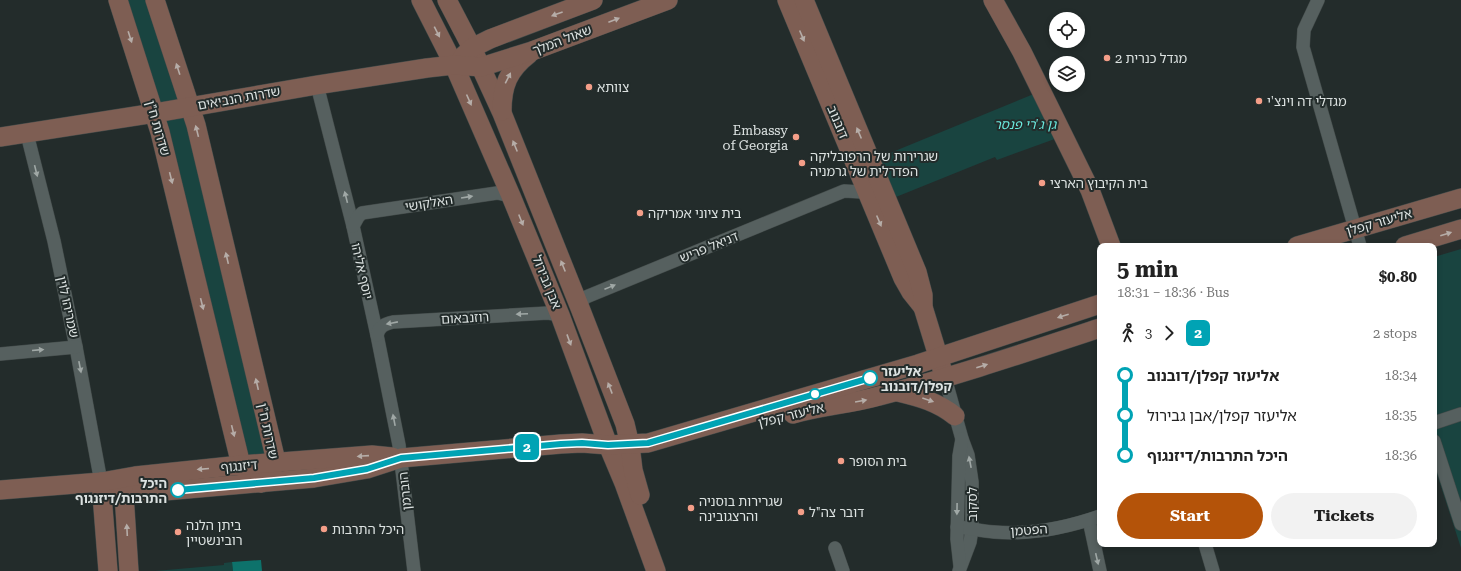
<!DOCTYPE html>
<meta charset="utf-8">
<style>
:root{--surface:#fff;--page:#f2f2f2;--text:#222;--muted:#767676;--accent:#b45309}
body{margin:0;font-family:"Roboto Serif","Noto Sans Hebrew",serif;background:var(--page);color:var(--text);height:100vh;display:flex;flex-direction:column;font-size:15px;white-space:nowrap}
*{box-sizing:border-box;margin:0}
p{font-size:13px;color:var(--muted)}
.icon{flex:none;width:22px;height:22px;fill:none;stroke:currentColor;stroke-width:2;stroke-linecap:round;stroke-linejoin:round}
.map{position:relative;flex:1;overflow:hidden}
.details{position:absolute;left:1097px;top:243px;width:340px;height:304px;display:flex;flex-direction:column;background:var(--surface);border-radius:8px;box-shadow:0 2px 6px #0003}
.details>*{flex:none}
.badge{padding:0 8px;border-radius:6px;font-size:14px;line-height:26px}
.buttons{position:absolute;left:1049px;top:12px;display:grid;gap:8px}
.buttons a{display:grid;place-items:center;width:36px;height:36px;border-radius:50%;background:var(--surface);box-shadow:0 2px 6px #0003;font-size:20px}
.map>.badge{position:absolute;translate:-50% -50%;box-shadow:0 0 0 2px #fff}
.legs{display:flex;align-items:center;gap:6px;height:44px;padding:0 20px;font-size:13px}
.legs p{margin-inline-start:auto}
.headline{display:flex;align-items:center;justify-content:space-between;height:68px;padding:0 20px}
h1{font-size:22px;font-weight:700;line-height:30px}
.primary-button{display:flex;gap:8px;margin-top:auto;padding:8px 20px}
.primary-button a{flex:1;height:46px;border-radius:24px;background:var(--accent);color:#fff;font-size:16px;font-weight:700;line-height:46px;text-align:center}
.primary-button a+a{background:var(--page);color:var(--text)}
ul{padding:0 20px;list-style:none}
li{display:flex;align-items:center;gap:14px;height:40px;font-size:15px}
li i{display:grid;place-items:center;width:6px;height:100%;margin:0 5px;background:currentColor}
li i::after{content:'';width:10px;height:10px;margin:-5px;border:3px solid;border-radius:50%;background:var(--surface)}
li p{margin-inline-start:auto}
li:first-child i{background:linear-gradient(#0000 50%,currentColor 0)}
li:last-child i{background:linear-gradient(currentColor 50%,#0000 0)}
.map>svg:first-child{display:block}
.green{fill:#194440}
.water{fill:#0d726b}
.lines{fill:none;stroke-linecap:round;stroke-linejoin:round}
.street-casing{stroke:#424a49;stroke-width:14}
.secondary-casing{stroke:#424a49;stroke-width:20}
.street{stroke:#56605f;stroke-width:13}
.secondary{stroke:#7e5e53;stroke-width:19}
.oneway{fill:#b6ada8}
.oneway2{fill:#a0a8a6}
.line-1-casing{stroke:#fff;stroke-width:9}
.line-1{stroke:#00a3b4;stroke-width:6}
.poi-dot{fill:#f49e88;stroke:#232c2b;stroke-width:1.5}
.stop-1-dot{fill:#fff;stroke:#00a3b4;stroke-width:2}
.labels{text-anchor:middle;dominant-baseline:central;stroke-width:4;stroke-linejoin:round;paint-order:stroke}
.street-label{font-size:13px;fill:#dce2e1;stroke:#232c2b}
.poi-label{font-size:13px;fill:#dce2e1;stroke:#232c2b;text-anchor:start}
.park-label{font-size:13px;font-style:italic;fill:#6beadf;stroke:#232c2b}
.stop-label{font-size:13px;font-weight:bold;fill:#dce2e1;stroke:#232c2b;text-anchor:start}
</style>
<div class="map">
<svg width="1461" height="571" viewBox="0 0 1461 571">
<rect width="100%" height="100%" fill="#232c2b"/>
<g class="green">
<polygon points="122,0 152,0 189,114 272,460 243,461"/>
<polygon points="1041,91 1063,136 997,160 995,157 891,199 873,160"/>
<polygon points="1461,249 1461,548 1434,465 1434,257"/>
<polygon points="232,562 233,571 155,571 224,565 224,563"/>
</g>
<polygon class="water" points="261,560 262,571 233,571 232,562"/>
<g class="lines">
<g class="street-casing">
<g id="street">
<polyline points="1318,0 1304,30 1303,47 1360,246"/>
<polyline points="317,85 353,226 377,335 399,445 414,571"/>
<polyline points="27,134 54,241 76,347 101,482"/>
<polyline points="353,226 358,217 362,213 497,193 511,196"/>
<polyline points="580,308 582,301 586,297 844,191 862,192 870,199"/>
<path d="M 377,335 C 379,326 385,324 393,322 L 548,313 L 560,315"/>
<polyline points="0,354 76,347"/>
<polyline points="945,378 962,439 968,455 972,482 972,529 970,542 959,571"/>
<polyline points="1434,423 1461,414"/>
<polyline points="1434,441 1461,524"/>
<polyline points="1089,520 1100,571"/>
<path d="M 957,527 C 969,528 981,531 994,532 C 1030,535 1066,528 1100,516"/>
<polyline points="1205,544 1213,571"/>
<polyline points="835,548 843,571"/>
<polyline points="960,566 957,539 959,456 962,439"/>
</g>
</g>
<g class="secondary-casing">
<g id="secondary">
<polyline points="118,0 160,132 241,465 261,483"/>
<polyline points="155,0 196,125 275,457 276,463 261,483"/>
<polyline points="421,0 454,65 511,196 560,315 608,445 624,483 656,571"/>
<polyline points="447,0 472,48 502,113 580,308 625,424 630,445 633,470 640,495"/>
<polyline points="787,0 903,278 911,292 923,307"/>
<polyline points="804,0 917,272 923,295 923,307 942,369"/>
<polyline points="993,0 1022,52 1090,190 1111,246"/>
<polyline points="463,56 472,48 490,39 593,0"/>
<path d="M 502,111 C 502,86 508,70 529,54"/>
<polyline points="0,137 155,113 317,85 427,68 454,65 481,67 532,51 668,0"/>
<polyline points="1297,246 1461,198"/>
<polyline points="1405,246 1461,229"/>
<path d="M 898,392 C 919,397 938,402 955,416"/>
<path d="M 793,414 C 821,406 851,404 879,396 C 953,377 1027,352 1100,328"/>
<polyline points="101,482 115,491 131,494 314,478 367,469 401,458 561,444 582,443 608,445 648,443 918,364 1100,304"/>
<polyline points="101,482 108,571"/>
<polyline points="121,483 124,494 129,571"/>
<polyline points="0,490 101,482 135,476 241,465 372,455 392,457"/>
</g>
</g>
<use href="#street" class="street"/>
<use href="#secondary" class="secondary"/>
</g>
<defs><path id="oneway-solid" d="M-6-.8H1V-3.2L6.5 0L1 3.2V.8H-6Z"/></defs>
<g class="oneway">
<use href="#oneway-solid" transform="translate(557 14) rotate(160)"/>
<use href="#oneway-solid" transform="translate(614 20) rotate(-21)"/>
<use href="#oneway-solid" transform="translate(437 32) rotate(63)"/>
<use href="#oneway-solid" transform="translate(802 36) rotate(67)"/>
<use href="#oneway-solid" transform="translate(130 37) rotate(72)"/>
<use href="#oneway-solid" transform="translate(178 69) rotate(-108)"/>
<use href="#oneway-solid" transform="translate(508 78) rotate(-63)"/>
<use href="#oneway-solid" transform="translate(469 100) rotate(66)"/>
<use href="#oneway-solid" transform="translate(197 131) rotate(-104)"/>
<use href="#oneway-solid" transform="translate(859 133) rotate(-113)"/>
<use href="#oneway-solid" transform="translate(515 146) rotate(-112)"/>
<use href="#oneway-solid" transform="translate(171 178) rotate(76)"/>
<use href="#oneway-solid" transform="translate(521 220) rotate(68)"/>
<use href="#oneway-solid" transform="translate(879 221) rotate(67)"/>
<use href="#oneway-solid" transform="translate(1446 234) rotate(-17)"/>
<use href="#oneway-solid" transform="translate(227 258) rotate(-103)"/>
<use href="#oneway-solid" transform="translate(563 266) rotate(-112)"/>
<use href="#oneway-solid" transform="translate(202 304) rotate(76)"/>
<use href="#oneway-solid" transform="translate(1063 316) rotate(162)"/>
<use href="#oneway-solid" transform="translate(569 340) rotate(70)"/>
<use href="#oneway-solid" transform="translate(982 366) rotate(-18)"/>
<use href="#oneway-solid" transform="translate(257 384) rotate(-103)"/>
<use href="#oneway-solid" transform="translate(610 388) rotate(-111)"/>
<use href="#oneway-solid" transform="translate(928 400) rotate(19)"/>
<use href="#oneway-solid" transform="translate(861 401) rotate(-10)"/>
<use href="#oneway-solid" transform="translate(233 431) rotate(76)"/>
<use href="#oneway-solid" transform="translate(363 456) rotate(176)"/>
<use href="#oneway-solid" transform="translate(203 469) rotate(175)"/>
<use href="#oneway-solid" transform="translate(127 530) rotate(-93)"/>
</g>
<g class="oneway2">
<use href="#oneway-solid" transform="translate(36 171) rotate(76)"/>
<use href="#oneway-solid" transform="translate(346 197) rotate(-104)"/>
<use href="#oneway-solid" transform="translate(467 197) rotate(-9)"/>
<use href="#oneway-solid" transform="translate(610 287) rotate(-22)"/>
<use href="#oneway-solid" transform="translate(522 314) rotate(177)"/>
<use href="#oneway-solid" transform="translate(392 323) rotate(169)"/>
<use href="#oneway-solid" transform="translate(38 350) rotate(-5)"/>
<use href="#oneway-solid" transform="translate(80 367) rotate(79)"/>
<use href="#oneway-solid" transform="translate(394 420) rotate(-101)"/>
<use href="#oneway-solid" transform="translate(970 462) rotate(-101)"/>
<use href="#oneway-solid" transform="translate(957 509) rotate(91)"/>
<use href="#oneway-solid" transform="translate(1097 559) rotate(77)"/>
</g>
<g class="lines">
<g class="line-1-casing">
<polyline id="line-1" points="178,490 314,478 367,469 401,458 561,444 582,443 608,445 648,443 870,378"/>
</g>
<use href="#line-1" class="line-1"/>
</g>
<g class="poi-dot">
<circle cx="1107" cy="58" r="4"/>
<circle cx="589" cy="87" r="4"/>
<circle cx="1259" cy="101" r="4"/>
<circle cx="796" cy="137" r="4"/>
<circle cx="802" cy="163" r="4"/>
<circle cx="1042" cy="183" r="4"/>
<circle cx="640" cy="213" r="4"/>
<circle cx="841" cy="461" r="4"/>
<circle cx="691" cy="508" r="4"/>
<circle cx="801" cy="512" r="4"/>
<circle cx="324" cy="529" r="4"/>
<circle cx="178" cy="532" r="4"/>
</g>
<g class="stop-1-dot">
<circle cx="870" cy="378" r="7"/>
<circle cx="815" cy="394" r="5"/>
<circle cx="178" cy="490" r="7"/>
</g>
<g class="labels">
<g class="street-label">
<text transform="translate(562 40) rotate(-21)">שאול המלך</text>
<text transform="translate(239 98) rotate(-10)">שדרות הנביאים</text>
<text transform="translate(838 122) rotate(67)">דובנוב</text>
<text transform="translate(158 128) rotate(74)">שדרות ח"ן</text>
<text transform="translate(429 203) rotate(-9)">האלקושי</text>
<text transform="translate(1379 222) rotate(-16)">אליעזר קפלן</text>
<text transform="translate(709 247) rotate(-22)">דניאל פריש</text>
<text transform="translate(362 271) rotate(77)">יוסף אליהו</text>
<text transform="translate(547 282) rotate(68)">אבן גבירול</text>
<text transform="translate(68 307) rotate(78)">שמריהו לוין</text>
<text transform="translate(465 318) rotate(-3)">רוזנבאום</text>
<text transform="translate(791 415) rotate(-14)">אליעזר קפלן</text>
<text transform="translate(268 431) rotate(78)">שדרות ח"ן</text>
<text transform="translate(239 466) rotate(-5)">דיזנגוף</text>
<text transform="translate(405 491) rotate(-96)">הוברמן</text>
<text transform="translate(972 504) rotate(-90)">לסקוב</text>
<text transform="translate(1029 530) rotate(-4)">הפטמן</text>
</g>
<g class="poi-label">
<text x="1115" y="58">מגדל כנרית 2</text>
<text x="597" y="87">צוותא</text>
<text x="1267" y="101">מגדלי דה וינצ'י</text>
<text x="788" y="130" text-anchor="end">Embassy<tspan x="788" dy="15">of Georgia</tspan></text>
<text x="810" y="156">שגרירות של הרפובליקה<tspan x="810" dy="15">הפדרלית של גרמניה</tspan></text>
<text x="1050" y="183">בית הקיבוץ הארצי</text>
<text x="648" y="213">בית ציוני אמריקה</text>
<text x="849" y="461">בית הסופר</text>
<text x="699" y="501">שגרירות בוסניה<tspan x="699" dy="15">והרצגובינה</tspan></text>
<text x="809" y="512">דובר צה"ל</text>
<text x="186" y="525">ביתן הלנה<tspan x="186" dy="15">רובינשטיין</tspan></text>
<text x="332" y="529">היכל התרבות</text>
</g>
<g class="park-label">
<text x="1025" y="124">גן ג'רי פנסר</text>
</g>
<g class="stop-label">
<text x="881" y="371">אליעזר<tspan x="881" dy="15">קפלן/דובנוב</tspan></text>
<text x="167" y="483" text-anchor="end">היכל<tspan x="167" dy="15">התרבות/דיזנגוף</tspan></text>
</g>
</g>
</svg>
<div class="buttons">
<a><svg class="icon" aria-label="locate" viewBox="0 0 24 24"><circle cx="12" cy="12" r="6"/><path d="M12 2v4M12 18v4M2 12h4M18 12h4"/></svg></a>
<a><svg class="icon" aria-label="layers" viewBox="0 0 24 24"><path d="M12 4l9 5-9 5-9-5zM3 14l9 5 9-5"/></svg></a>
</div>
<b class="badge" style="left:527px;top:447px;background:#00a3b4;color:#fff">2</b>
<section class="details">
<div class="headline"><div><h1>5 min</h1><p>18:31 – 18:36 · Bus</p></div><b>$0.80</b></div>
<div class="legs"><svg class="icon" aria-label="walk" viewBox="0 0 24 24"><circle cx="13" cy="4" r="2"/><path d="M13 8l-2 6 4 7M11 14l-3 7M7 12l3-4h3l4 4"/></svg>3<svg class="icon" aria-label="forward" viewBox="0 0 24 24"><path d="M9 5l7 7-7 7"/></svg><b class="badge" style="background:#00a3b4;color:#fff">2</b><p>2 stops</p></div>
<ul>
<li><i style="color:#00a3b4"></i><b>אליעזר קפלן/דובנוב</b><p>18:34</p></li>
<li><i style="color:#00a3b4"></i><span>אליעזר קפלן/אבן גבירול</span><p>18:35</p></li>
<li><i style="color:#00a3b4"></i><b>היכל התרבות/דיזנגוף</b><p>18:36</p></li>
</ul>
<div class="primary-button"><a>Start</a><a>Tickets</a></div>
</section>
</div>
